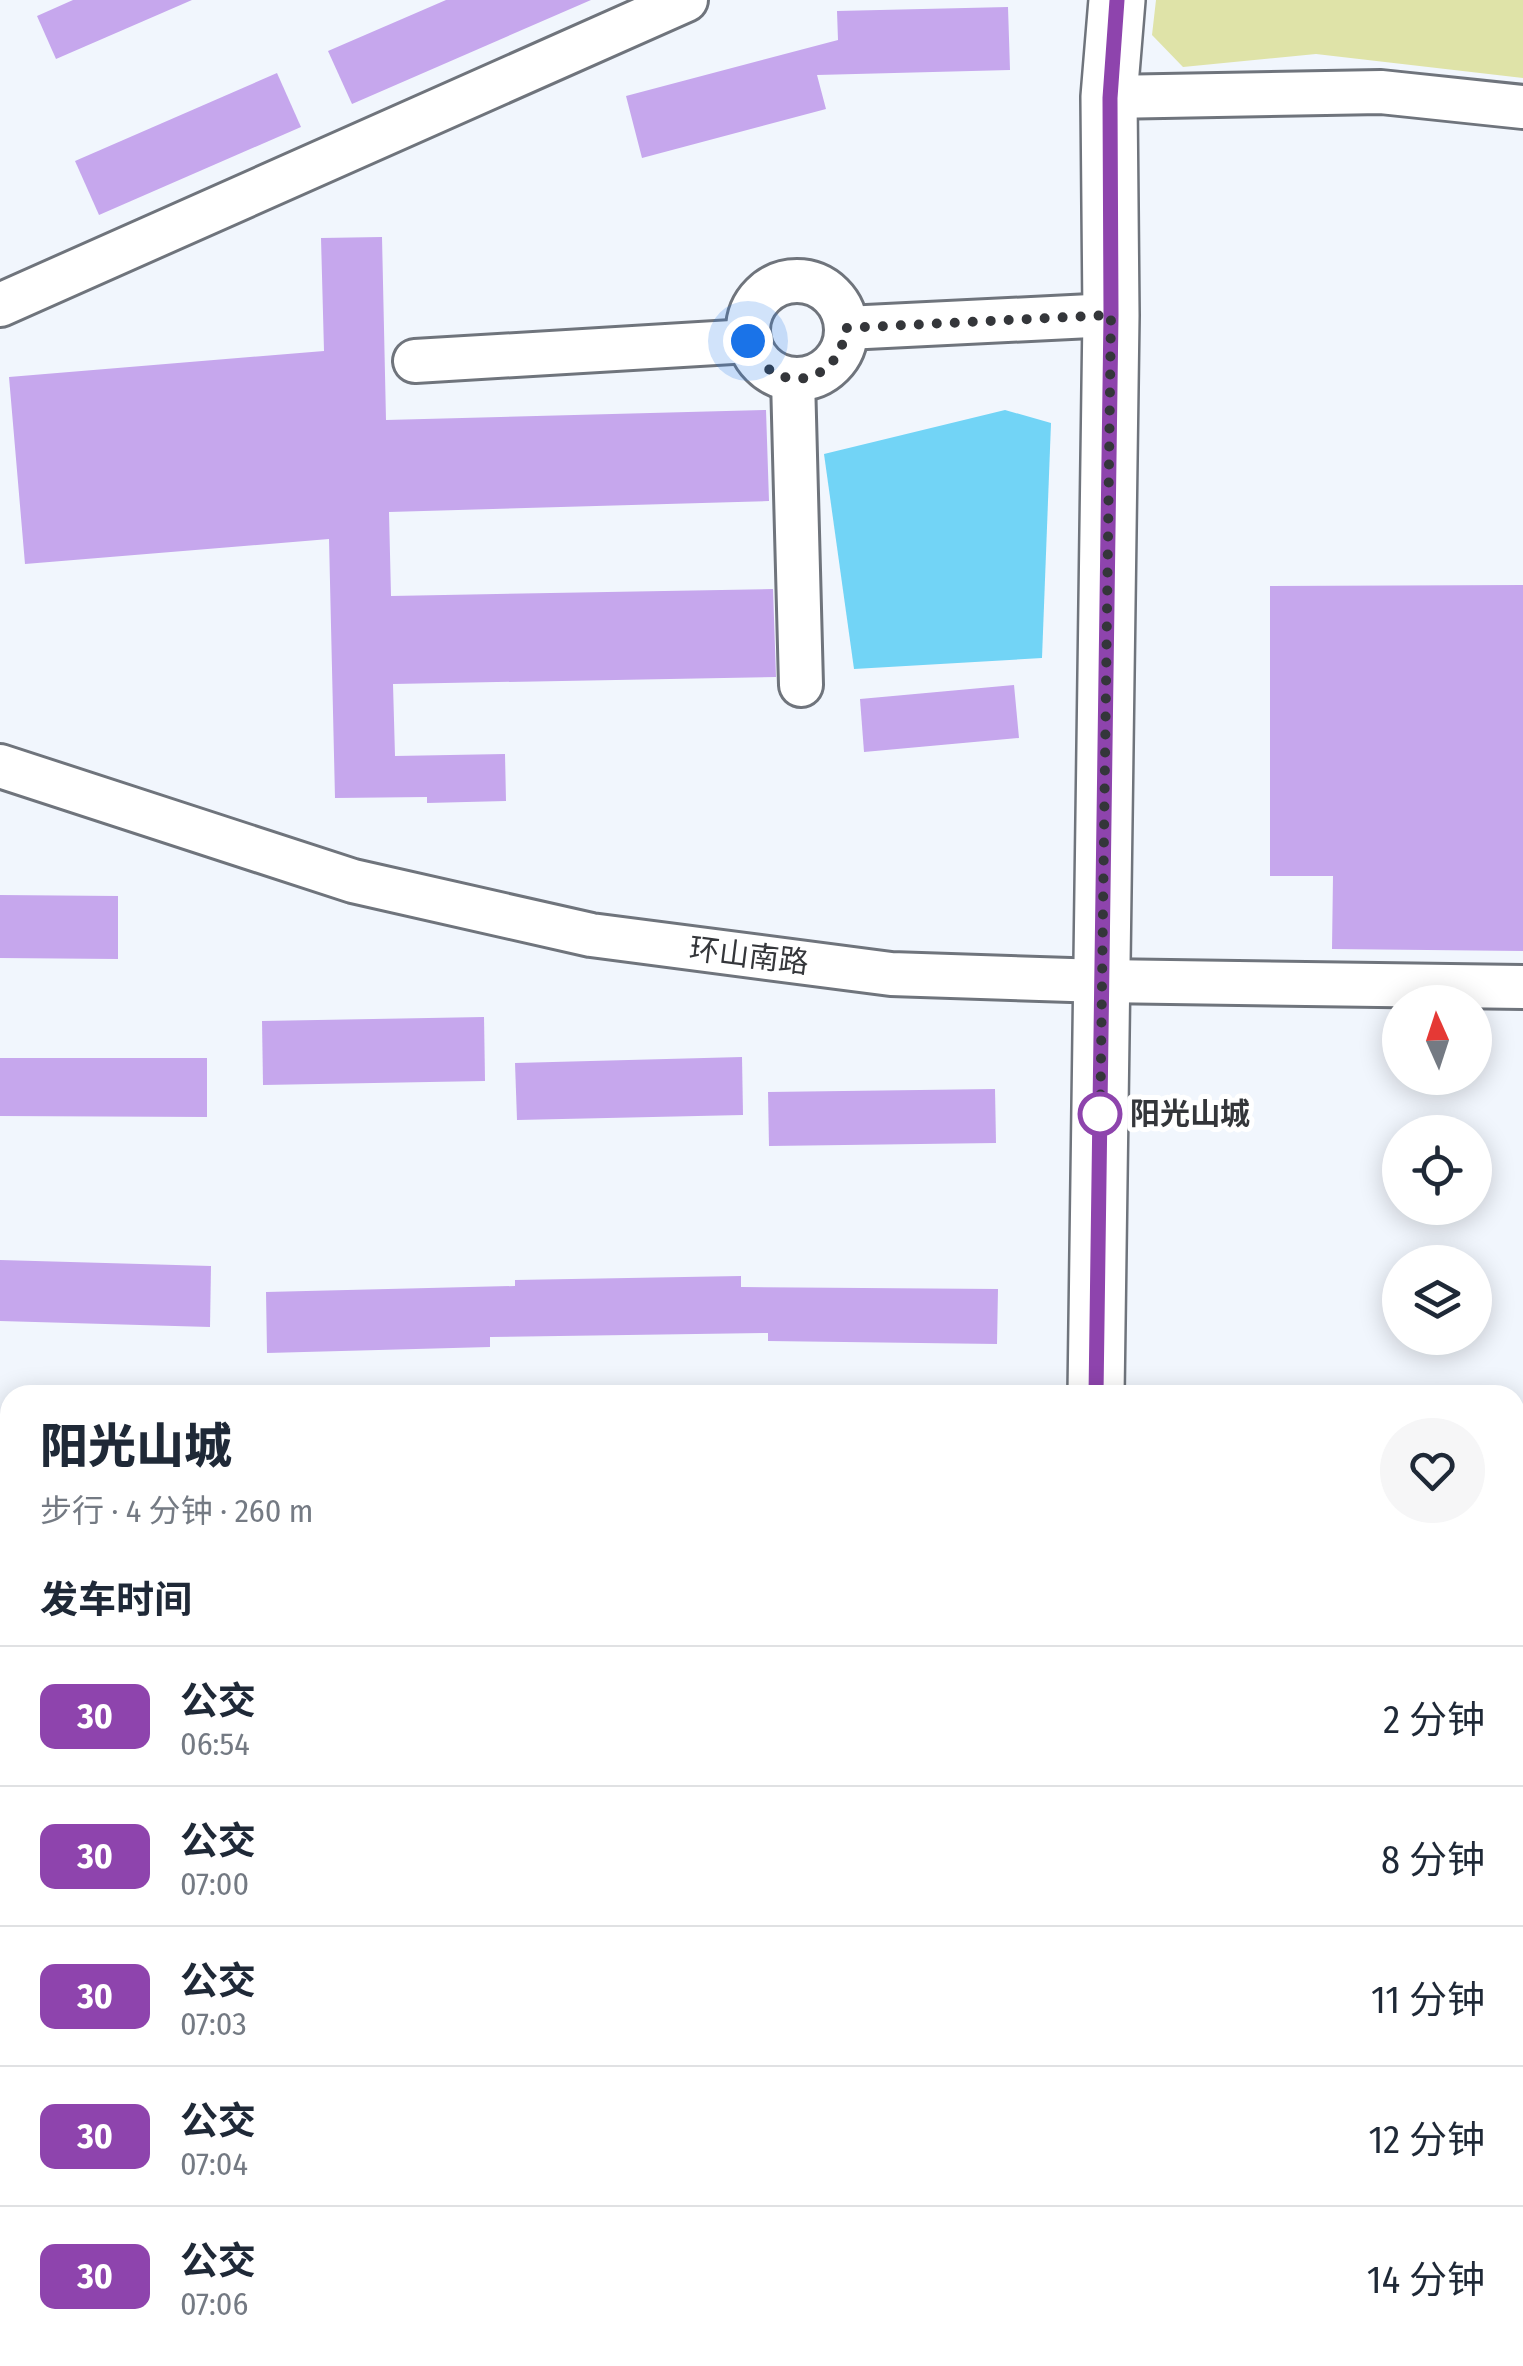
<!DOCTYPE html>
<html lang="zh">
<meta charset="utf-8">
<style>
:root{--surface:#fff;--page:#f6f6f7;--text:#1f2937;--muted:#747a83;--line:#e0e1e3}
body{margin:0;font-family:"Fira Sans Condensed","Noto Sans SC",sans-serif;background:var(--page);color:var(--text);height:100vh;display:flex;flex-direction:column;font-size:38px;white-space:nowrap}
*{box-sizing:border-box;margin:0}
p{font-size:32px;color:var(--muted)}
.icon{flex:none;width:55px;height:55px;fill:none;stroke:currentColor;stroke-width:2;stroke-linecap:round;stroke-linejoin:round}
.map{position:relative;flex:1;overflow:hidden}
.panel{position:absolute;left:0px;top:1385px;width:1525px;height:982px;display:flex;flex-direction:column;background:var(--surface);border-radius:30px 30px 0 0;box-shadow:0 5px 25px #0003}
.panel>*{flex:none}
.badge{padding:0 20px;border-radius:15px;font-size:35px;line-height:65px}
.needle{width:65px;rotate:357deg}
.buttons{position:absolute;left:1382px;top:985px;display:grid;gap:20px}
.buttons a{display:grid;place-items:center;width:110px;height:110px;border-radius:50%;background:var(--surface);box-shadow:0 5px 25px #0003;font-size:50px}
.you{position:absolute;width:50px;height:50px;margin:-25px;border:8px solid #fff;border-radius:50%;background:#1a73e8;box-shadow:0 0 0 15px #1a73e833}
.map>.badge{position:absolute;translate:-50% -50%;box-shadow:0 0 0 5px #fff}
h2{padding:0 40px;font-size:38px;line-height:90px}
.round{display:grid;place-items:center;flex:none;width:105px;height:105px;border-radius:52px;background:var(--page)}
.overview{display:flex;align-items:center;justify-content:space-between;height:170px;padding:0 40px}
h1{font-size:48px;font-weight:800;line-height:75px}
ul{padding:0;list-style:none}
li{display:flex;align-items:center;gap:30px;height:140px;padding:0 40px;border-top:2px solid var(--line)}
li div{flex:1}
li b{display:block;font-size:38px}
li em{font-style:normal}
li .badge{min-width:110px;font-weight:700;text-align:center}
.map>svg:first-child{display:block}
.green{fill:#dfe3a8}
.water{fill:#72d4f6}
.building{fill:#c6a7ed}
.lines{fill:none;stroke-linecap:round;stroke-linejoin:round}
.minor-casing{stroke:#6f747c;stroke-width:48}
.major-casing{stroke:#6f747c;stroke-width:60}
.minor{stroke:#fff;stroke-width:42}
.major{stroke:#fff;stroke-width:55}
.line-casing{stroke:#fff;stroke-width:22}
.line{stroke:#8e44ad;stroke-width:15}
.walk{stroke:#34363a;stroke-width:10;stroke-dasharray:0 18}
.stop-dot{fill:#fff;stroke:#8e44ad;stroke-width:5}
.labels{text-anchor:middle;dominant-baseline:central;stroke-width:10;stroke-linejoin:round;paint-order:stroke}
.street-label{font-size:30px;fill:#34363a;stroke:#fff}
.stop-label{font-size:30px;font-weight:bold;fill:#34363a;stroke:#fff;text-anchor:start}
</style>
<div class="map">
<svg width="1523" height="2366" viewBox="0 0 1523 2366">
<rect width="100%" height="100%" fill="#f1f6fd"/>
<polygon class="green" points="1156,0 1523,0 1523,78 1316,54 1183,67 1152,35"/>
<polygon class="water" points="1005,410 1051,423 1042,658 854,669 824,454"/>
<g class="building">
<polygon points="73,0 192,0 56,59 37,16"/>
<polygon points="446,0 591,0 352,104 328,51"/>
<polygon points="1008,7 1010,70 817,75 826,109 642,158 626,96 838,40 837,11"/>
<polygon points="277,73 301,127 99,215 75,161"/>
<polygon points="382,237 386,420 766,410 769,501 389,512 391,596 773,589 776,677 393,684 395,756 505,754 506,801 427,803 427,797 335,798 329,539 25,564 9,377 324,351 321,238"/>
<polygon points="1523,585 1523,951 1332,949 1333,876 1270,876 1270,586"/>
<polygon points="1014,685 1019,738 864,752 860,699"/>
<polygon points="0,895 118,896 118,959 0,958"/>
<polygon points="484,1017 485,1081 263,1085 262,1021"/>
<polygon points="742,1057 743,1115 517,1120 515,1063"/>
<polygon points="0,1058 207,1058 207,1117 0,1116"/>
<polygon points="995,1089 996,1143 769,1146 768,1092"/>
<polygon points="0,1260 211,1266 210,1327 0,1321"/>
<polygon points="741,1276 741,1287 998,1289 997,1344 768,1341 768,1333 490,1337 490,1347 267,1353 266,1292 515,1286 515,1280"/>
</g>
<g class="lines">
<g class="minor-casing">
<g id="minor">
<polyline points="1109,97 1381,92 1523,107"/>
<circle cx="797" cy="330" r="49"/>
<polyline points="0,305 686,0"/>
<polyline points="846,328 1111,315"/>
<polyline points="415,361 749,341"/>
<polyline points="793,379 801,685"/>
<polyline points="0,766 353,881 591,935 891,974 1102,981 1523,987"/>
<polyline points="0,1566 10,1566"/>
<polyline points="1515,2178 1523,2178"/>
</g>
</g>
<g class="major-casing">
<g id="major">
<polyline points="1096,1395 1111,315 1109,97 1117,0"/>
<polyline points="1099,2358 1099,2366"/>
</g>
</g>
<use href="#minor" class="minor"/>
<use href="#major" class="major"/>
</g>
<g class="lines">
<g class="line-casing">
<polyline id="line" points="1096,1395 1111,315 1110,98 1117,0"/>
</g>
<use href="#line" class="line"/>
<path class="walk" d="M 748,341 C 771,398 839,388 846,328 L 1111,315 L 1100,1132 L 1100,1114"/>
</g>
<circle class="stop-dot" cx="1100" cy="1114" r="20"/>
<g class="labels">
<g class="street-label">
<text transform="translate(749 956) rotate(7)">环山南路</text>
</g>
<g class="stop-label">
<text x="1130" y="1114">阳光山城</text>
</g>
</g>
</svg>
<div class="buttons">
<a><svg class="needle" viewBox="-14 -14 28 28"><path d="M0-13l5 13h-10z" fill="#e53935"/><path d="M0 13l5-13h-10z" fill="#747a83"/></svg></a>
<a><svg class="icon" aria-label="locate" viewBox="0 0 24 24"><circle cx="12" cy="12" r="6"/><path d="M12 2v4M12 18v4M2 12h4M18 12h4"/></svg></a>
<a><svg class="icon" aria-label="layers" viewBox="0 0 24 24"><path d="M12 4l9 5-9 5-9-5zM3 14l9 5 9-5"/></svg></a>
</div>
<div class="you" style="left:748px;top:341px"></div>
<section class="panel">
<div class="overview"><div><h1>阳光山城</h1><p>步行 · 4 分钟 · 260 m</p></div><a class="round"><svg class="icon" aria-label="heart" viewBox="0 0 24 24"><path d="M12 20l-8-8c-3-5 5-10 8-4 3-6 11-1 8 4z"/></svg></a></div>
<h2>发车时间</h2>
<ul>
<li><span class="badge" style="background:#8e44ad;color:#fff">30</span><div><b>公交</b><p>06:54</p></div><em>2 分钟</em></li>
<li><span class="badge" style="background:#8e44ad;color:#fff">30</span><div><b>公交</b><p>07:00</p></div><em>8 分钟</em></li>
<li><span class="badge" style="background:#8e44ad;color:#fff">30</span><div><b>公交</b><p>07:03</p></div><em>11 分钟</em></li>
<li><span class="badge" style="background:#8e44ad;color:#fff">30</span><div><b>公交</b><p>07:04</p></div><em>12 分钟</em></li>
<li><span class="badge" style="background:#8e44ad;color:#fff">30</span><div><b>公交</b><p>07:06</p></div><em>14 分钟</em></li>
</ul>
</section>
</div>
